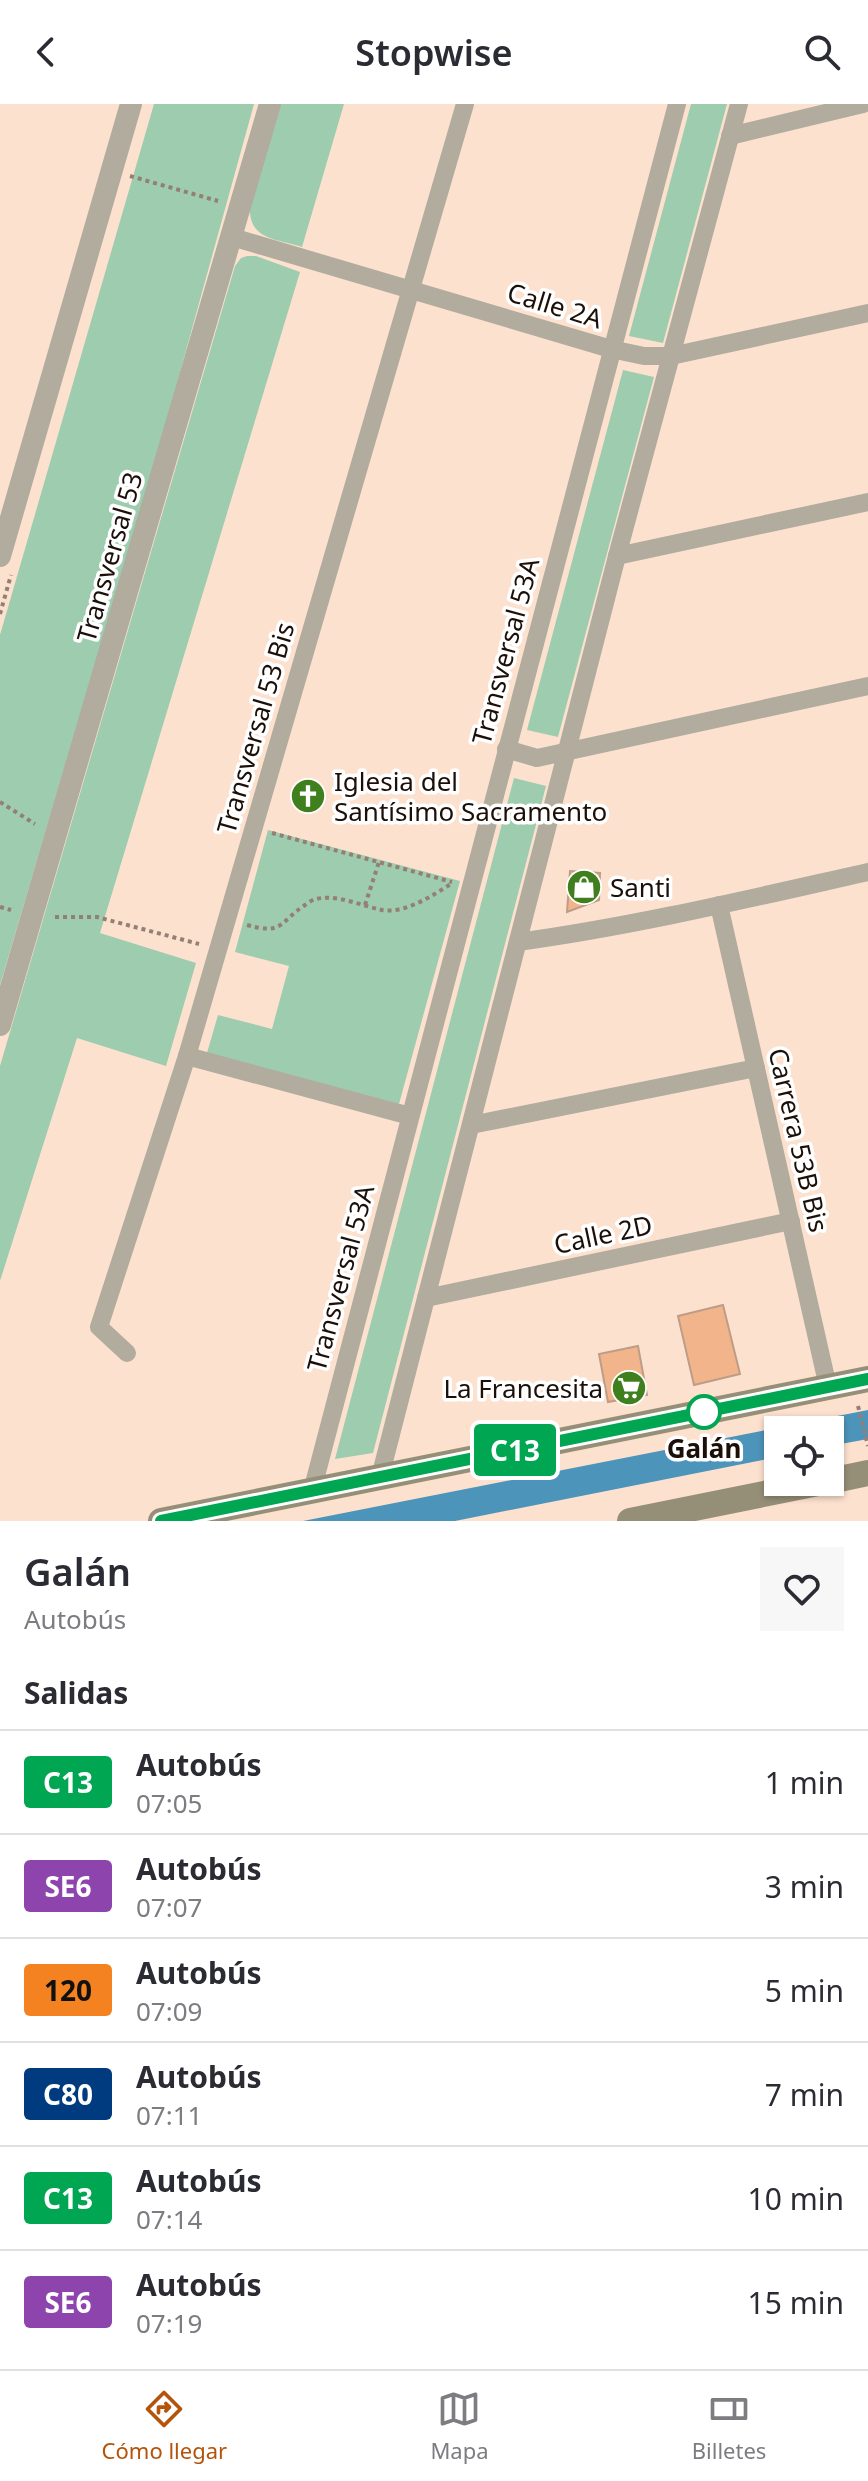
<!DOCTYPE html>
<html lang="es">
<meta charset="utf-8">
<style>
:root{--surface:#fff;--page:#f7f7f7;--text:#2b2b33;--muted:#7c7c81;--line:#e1e1e2;--accent:#b45309}
body{margin:0;font-family:"Noto Sans",sans-serif;background:var(--page);color:var(--text);height:100vh;display:flex;flex-direction:column;font-size:30px;white-space:nowrap}
*{box-sizing:border-box;margin:0}
p{font-size:26px;color:var(--muted)}
.icon{flex:none;width:44px;height:44px;fill:none;stroke:currentColor;stroke-width:2;stroke-linecap:round;stroke-linejoin:round}
.map{position:relative;height:1417px;overflow:hidden}
.drawer{display:flex;flex-direction:column;background:var(--surface);flex:1}
.drawer>*{flex:none}
.badge{padding:0 16px;border-radius:6px;font-size:28px;line-height:52px}
.buttons{position:absolute;left:764px;top:1312px;display:grid;gap:16px}
.buttons a{display:grid;place-items:center;width:80px;height:80px;border-radius:0px;background:var(--surface);box-shadow:0 2px 6px #0004;font-size:40px}
.map>.badge{position:absolute;translate:-50% -50%;box-shadow:0 0 0 4px #fff}
h2{padding:0 24px;font-size:30px;line-height:72px}
.round{display:grid;place-items:center;flex:none;width:84px;height:84px;border-radius:0px;background:var(--page)}
.headline{display:flex;align-items:center;justify-content:space-between;height:136px;padding:0 24px}
h1{font-size:38px;font-weight:600;line-height:60px}
ul{padding:0;list-style:none}
li{display:flex;align-items:center;gap:24px;height:104px;padding:0 24px;border-top:2px solid var(--line)}
li div{flex:1}
li b{display:block;font-size:30px}
li em{font-style:normal}
li .badge{min-width:88px;font-weight:700;text-align:center}
header{display:flex;justify-content:space-between;align-items:center;height:104px;padding:0 24px;background:var(--surface);font-size:36px;font-weight:600}
.tabs{display:flex;justify-content:space-around;align-items:center;height:112px;border-top:2px solid var(--line);background:var(--surface);font-size:22px;color:var(--muted)}
.tabs a{display:grid;justify-items:center;gap:4px}
.tabs .active{color:var(--accent)}
.map>svg:first-child{display:block}
.green{fill:#9dccaf}
.water{fill:#4d94ba}
.building{fill:#f2b48a;stroke:#bd9d88;stroke-width:2}
.lines{fill:none;stroke-linecap:round;stroke-linejoin:round}
.path{stroke:#947f73;stroke-width:4;stroke-dasharray:4 4;stroke-linecap:butt}
.minor{stroke:#b1ac9d;stroke-width:18}
.tertiary{stroke:#b1ac9d;stroke-width:22}
.secondary{stroke:#968f78;stroke-width:26}
.line-casing{stroke:#fff;stroke-width:18}
.line{stroke:#00a651;stroke-width:12}
.stop-dot{fill:#fff;stroke:#00a651;stroke-width:4}
.labels{text-anchor:middle;dominant-baseline:central;stroke-width:7;stroke-linejoin:round;paint-order:stroke}
.street-label{font-size:26px;fill:#1b0f08;stroke:#fff}
.poi-label{font-size:26px;fill:#1b0f08;stroke:#fff;text-anchor:start}
.stop-label{font-size:26px;font-weight:bold;fill:#1b0f08;stroke:#fff}
</style>
<header><svg class="icon" aria-label="back" viewBox="0 0 24 24"><path d="M15 5l-7 7 7 7"/></svg>Stopwise<svg class="icon" aria-label="search" viewBox="0 0 24 24"><circle cx="10" cy="10" r="6"/><path d="M15 15l6 6"/></svg></header>
<div class="map">
<svg width="868" height="1417" viewBox="0 0 868 1417">
<rect width="100%" height="100%" fill="#fde1cf"/>
<g class="green">
<polygon points="154,0 254,0 158,348 0,881 0,531"/>
<path d="M 278,0 L 344,0 L 302,143 C 273,134 247,136 250,98 Z"/>
<polygon points="691,0 727,0 663,239 629,232"/>
<polygon points="247,152 256,152 300,168 100,829 196,859 166,962 77,934 0,1177 0,962 235,162 241,154"/>
<polygon points="623,266 654,273 558,633 527,626"/>
<polygon points="514,674 546,682 373,1349 335,1355"/>
<polygon points="268,726 460,777 399,1000 207,949 218,911 272,925 289,862 235,848"/>
</g>
<polygon class="water" points="868,1306 868,1335 830,1342 830,1326 778,1326 778,1353 455,1417 303,1417"/>
<g class="building">
<polygon points="570,767 600,769 599,796 567,808"/>
<polygon points="723,1201 740,1270 694,1281 678,1212"/>
<polygon points="638,1242 647,1291 608,1298 599,1250"/>
</g>
<g class="lines">
<g class="path">
<polyline points="130,72 218,97"/>
<polyline points="0,510 11,471"/>
<polyline points="0,698 35,720"/>
<polyline points="272,729 452,778"/>
<polyline points="365,801 379,758"/>
<polyline points="0,803 11,806"/>
<polyline points="55,813 97,813 199,840"/>
<path d="M 247,821 C 284,831 278,819 305,801 C 308,799 313,795 316,795 C 337,790 362,802 382,806 C 405,810 433,791 451,780"/>
<polyline points="858,1302 868,1342"/>
</g>
<g class="minor">
<polyline points="730,32 863,0"/>
<polyline points="232,133 611,245 644,252 671,252 868,209"/>
<polyline points="617,452 868,398"/>
<polyline points="506,645 537,654 868,582"/>
<polyline points="719,801 828,1283"/>
<path d="M 518,838 C 635,822 752,794 868,768"/>
<polyline points="187,952 410,1012"/>
<polyline points="471,1021 756,964"/>
<polyline points="426,1194 791,1117"/>
<polyline points="127,1249 99,1223 187,952 465,0"/>
<polyline points="380,1373 617,452 739,0"/>
<polyline points="312,1387 677,0"/>
</g>
<g class="tertiary">
<polyline points="0,452 131,0"/>
<polyline points="0,921 270,0"/>
</g>
<g class="secondary">
<polyline points="830,1377 868,1369"/>
<polyline points="161,1417 868,1275"/>
<polyline points="630,1417 823,1378"/>
</g>
</g>
<g class="lines">
<g class="line-casing">
<polyline id="line" points="161,1417 868,1275"/>
</g>
<use href="#line" class="line"/>
</g>
<defs>
<g id="church-disc" transform="scale(1.8)"><circle r="9.5" fill="#407f1d" stroke="#fff"/><path d="M-1.2-6h2.4v3.5h3.3v2.4h-3.3V6h-2.4V-.1h-3.3v-2.4h3.3Z" fill="#fff"/></g>
<g id="shop-disc" transform="scale(1.8)"><circle r="9.5" fill="#407f1d" stroke="#fff"/><path d="M-5-2.5h2.3a2.7 3.5 0 0 1 5.4 0H5L5.5 6h-11ZM-1.5-2.5h3a1.5 2.3 0 0 0-3 0Z" fill="#fff"/></g>
<g id="supermarket-disc" transform="scale(1.8)"><circle r="9.5" fill="#407f1d" stroke="#fff"/><path d="M-6-5.5h2.5l.6 2H6L4.5 2H-2.5L-4.4-4H-6ZM-1.5 3.2a1.3 1.3 0 1 0 .1 0ZM3 3.2a1.3 1.3 0 1 0 .1 0Z" fill="#fff"/></g>
</defs>
<g fill-rule="evenodd">
<use href="#church-disc" x="308" y="692"/>
<use href="#shop-disc" x="584" y="783"/>
<use href="#supermarket-disc" x="629" y="1284"/>
</g>
<circle class="stop-dot" cx="704" cy="1308" r="16"/>
<g class="labels">
<g class="street-label">
<text transform="translate(555 201) rotate(17)">Calle 2A</text>
<text transform="translate(109 453) rotate(-74)">Transversal 53</text>
<text transform="translate(505 547) rotate(-75)">Transversal 53A</text>
<text transform="translate(255 624) rotate(-74)">Transversal 53 Bis</text>
<text transform="translate(799 1036) rotate(77)">Carrera 53B Bis</text>
<text transform="translate(603 1130) rotate(-12)">Calle 2D</text>
<text transform="translate(340 1174) rotate(-75)">Transversal 53A</text>
</g>
<g class="poi-label">
<text x="334" y="677">Iglesia del<tspan x="334" dy="30">Santísimo Sacramento</tspan></text>
<text x="610" y="783">Santi</text>
<text x="603" y="1284" text-anchor="end">La Francesita</text>
</g>
<g class="stop-label">
<text x="704" y="1344">Galán</text>
</g>
</g>
</svg>
<div class="buttons">
<a><svg class="icon" aria-label="locate" viewBox="0 0 24 24"><circle cx="12" cy="12" r="6"/><path d="M12 2v4M12 18v4M2 12h4M18 12h4"/></svg></a>
</div>
<b class="badge" style="left:515px;top:1346px;background:#00a651;color:#fff">C13</b>
</div>
<section class="drawer">
<div class="headline"><div><h1>Galán</h1><p>Autobús</p></div><a class="round"><svg class="icon" aria-label="heart" viewBox="0 0 24 24"><path d="M12 20l-8-8c-3-5 5-10 8-4 3-6 11-1 8 4z"/></svg></a></div>
<h2>Salidas</h2>
<ul>
<li><span class="badge" style="background:#00a651;color:#fff">C13</span><div><b>Autobús</b><p>07:05</p></div><em>1 min</em></li>
<li><span class="badge" style="background:#8e44ad;color:#fff">SE6</span><div><b>Autobús</b><p>07:07</p></div><em>3 min</em></li>
<li><span class="badge" style="background:#f58220;color:#111">120</span><div><b>Autobús</b><p>07:09</p></div><em>5 min</em></li>
<li><span class="badge" style="background:#003b80;color:#fff">C80</span><div><b>Autobús</b><p>07:11</p></div><em>7 min</em></li>
<li><span class="badge" style="background:#00a651;color:#fff">C13</span><div><b>Autobús</b><p>07:14</p></div><em>10 min</em></li>
<li><span class="badge" style="background:#8e44ad;color:#fff">SE6</span><div><b>Autobús</b><p>07:19</p></div><em>15 min</em></li>
</ul>
</section>
<nav class="tabs">
<a class="active"><svg class="icon" aria-label="directions" viewBox="0 0 24 24"><path d="M12 3l9 9-9 9-9-9zM9 14v-3h6M13 9l2 2-2 2"/></svg>Cómo llegar</a>
<a><svg class="icon" aria-label="map" viewBox="0 0 24 24"><path d="M3 6l6-2 6 2 6-2v14l-6 2-6-2-6 2zM9 4v14M15 6v14"/></svg>Mapa</a>
<a><svg class="icon" aria-label="tickets" viewBox="0 0 24 24"><path d="M3 7h18v10H3zM15 7v10"/></svg>Billetes</a>
</nav>
